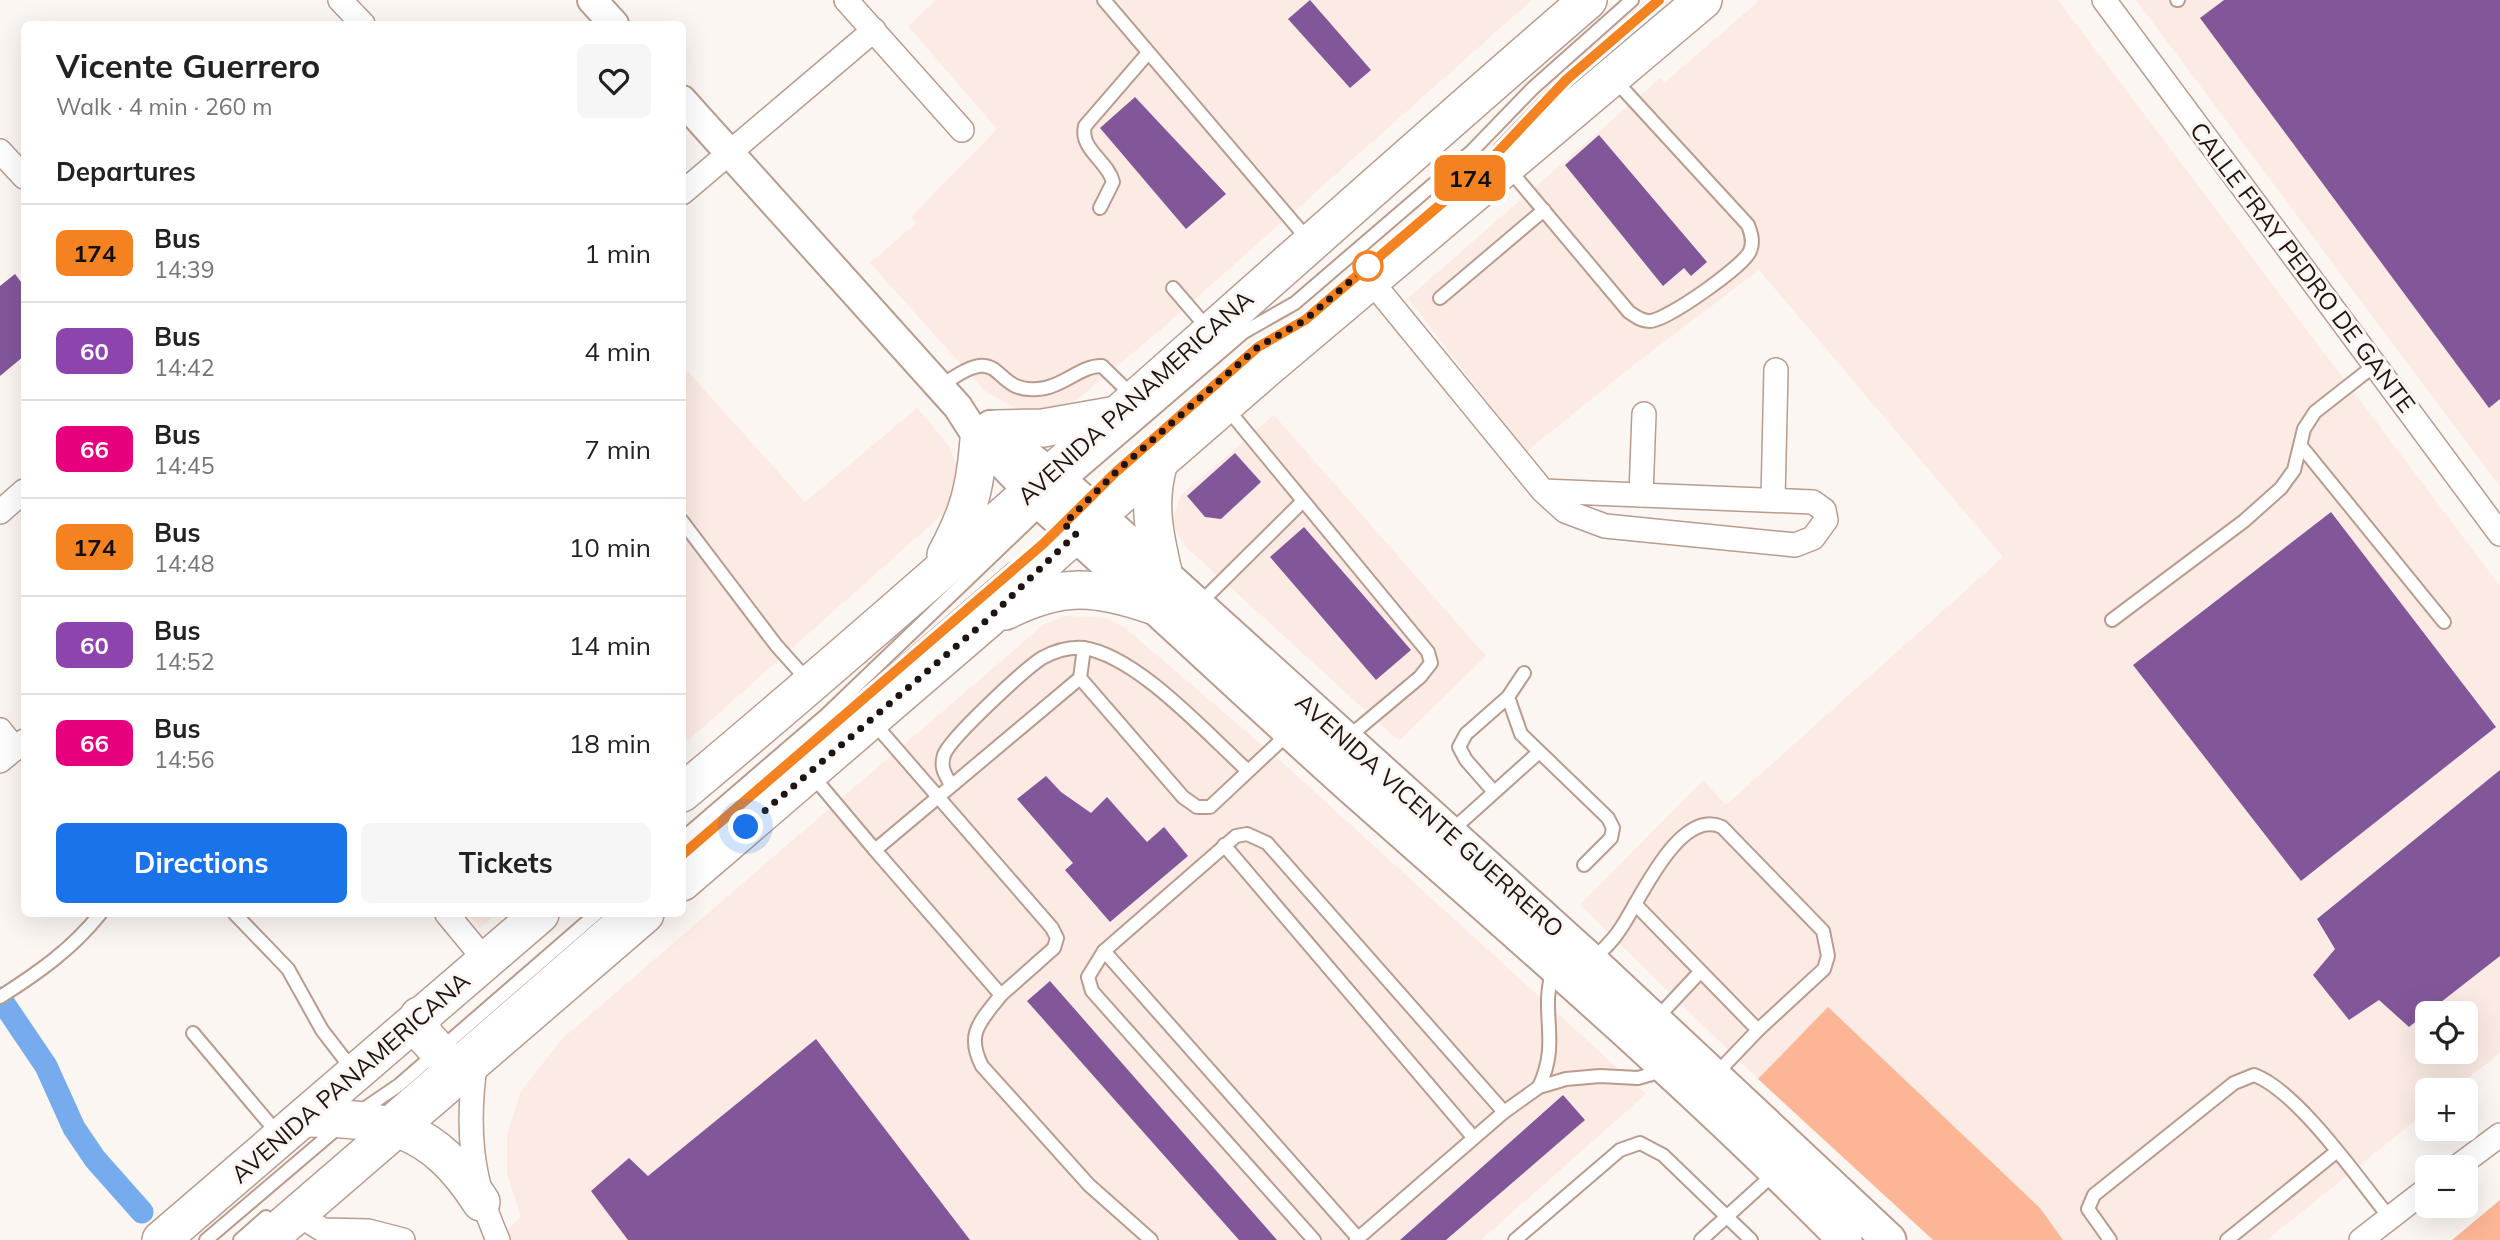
<!DOCTYPE html>
<meta charset="utf-8">
<style>
:root{--surface:#fff;--page:#f6f6f6;--text:#222;--muted:#767676;--line:#e0e0e0;--accent:#1a73e8}
body{margin:0;font-family:Mulish,sans-serif;background:var(--page);color:var(--text);height:100vh;display:flex;flex-direction:column;font-size:26px;white-space:nowrap}
*{box-sizing:border-box;margin:0}
p{font-size:23px;color:var(--muted)}
.icon{flex:none;width:38px;height:38px;fill:none;stroke:currentColor;stroke-width:2;stroke-linecap:round;stroke-linejoin:round}
.map{position:relative;flex:1;overflow:hidden}
.side{position:absolute;left:21px;top:21px;width:665px;height:896px;display:flex;flex-direction:column;background:var(--surface);border-radius:10px;box-shadow:0 7px 28px #0002}
.side>*{flex:none}
.badge{padding:0 14px;border-radius:10px;font-size:24px;line-height:46px}
.controls{position:absolute;left:2415px;top:1001px;display:grid;gap:14px}
.controls a{display:grid;place-items:center;width:63px;height:63px;border-radius:10px;background:var(--surface);box-shadow:0 7px 28px #0002;font-size:35px}
.you{position:absolute;width:35px;height:35px;margin:-18px;border:5px solid #fff;border-radius:50%;background:#1a73e8;box-shadow:0 0 0 10px #1a73e833}
.map>.badge{position:absolute;translate:-50% -50%;box-shadow:0 0 0 4px #fff}
h2{padding:0 35px;font-size:26px;line-height:63px}
.round{display:grid;place-items:center;flex:none;width:74px;height:74px;border-radius:10px;background:var(--page)}
.summary{display:flex;align-items:center;justify-content:space-between;height:119px;padding:0 35px}
h1{font-size:33px;font-weight:700;line-height:52px}
.cta{display:flex;gap:14px;margin-top:auto;padding:14px 35px}
.cta a{flex:1;height:80px;border-radius:10px;background:var(--accent);color:#fff;font-size:28px;font-weight:700;line-height:80px;text-align:center}
.cta a+a{background:var(--page);color:var(--text)}
ul{padding:0;list-style:none}
li{display:flex;align-items:center;gap:21px;height:98px;padding:0 35px;border-top:2px solid var(--line)}
li div{flex:1}
li b{display:block;font-size:26px}
li em{font-style:normal}
li .badge{min-width:77px;font-weight:700;text-align:center}
.map>svg:first-child{display:block}
.built{fill:#fbebe4;fill-rule:evenodd}
.green{fill:#fcb695}
.lines{fill:none;stroke-linecap:round;stroke-linejoin:round}
.canal{stroke:#76aced;stroke-width:23}
.building{fill:#82579a}
.service-casing{stroke:#b99c8e;stroke-width:16}
.minor-casing{stroke:#b99c8e;stroke-width:26}
.tertiary-casing{stroke:#b99c8e;stroke-width:32}
.secondary-casing{stroke:#b99c8e;stroke-width:37}
.primary-casing{stroke:#b99c8e;stroke-width:40}
.service{stroke:#fff;stroke-width:12}
.minor{stroke:#fff;stroke-width:23}
.tertiary{stroke:#fff;stroke-width:28}
.secondary{stroke:#fff;stroke-width:33}
.primary{stroke:#fff;stroke-width:37}
.line-casing{stroke:#fff;stroke-width:16}
.line{stroke:#f58220;stroke-width:10}
.walk{stroke:#1f140f;stroke-width:7;stroke-dasharray:0 12.6}
.stop-dot{fill:#fff;stroke:#f58220;stroke-width:3.5}
.labels{text-anchor:middle;dominant-baseline:central;stroke-width:6;stroke-linejoin:round;paint-order:stroke}
.street-label{font-size:24px;fill:#1f140f;stroke:#fcf6f3}
</style>
<div class="map">
<svg width="2500" height="1240" viewBox="0 0 2500 1240">
<rect width="100%" height="100%" fill="#fcf6f3"/>
<g class="built">
<polygon points="936,0 1532,0 1166,325 1077,400 1048,409 1015,408 985,391 870,263 916,223 911,217 997,129 908,26"/>
<path d="M 1760,0 L 2058,0 L 2500,586 L 2500,1053 L 2453,1090 L 2427,1090 L 2427,1111 L 2267,1240 L 2063,1240 L 2040,1208 L 1828,1008 L 1758,1079 L 1580,905 L 1703,780 L 1726,805 L 2003,557 L 1759,270 L 1635,364 L 1526,452 L 1408,298 L 1660,78 L 1665,82 ZM 2427,1013 L 2466,1013 L 2466,1052 L 2427,1052 Z"/>
<polygon points="2136,0 2500,0 2500,487"/>
<polygon points="682,365 805,502 917,408 950,447 956,464 956,485 951,505 944,513 683,745"/>
<polygon points="1274,415 1486,656 1399,741 1184,545 1172,523 1180,496"/>
<polygon points="1066,616 1105,618 1124,627 1283,763 1646,1094 1481,1240 496,1240 521,1217 507,1174 507,1135 521,1091 562,1039 1044,624"/>
<polygon points="468,914 496,914 480,928"/>
</g>
<g class="green">
<polygon points="1828,1007 2040,1208 2063,1240 1933,1240 1758,1079"/>
<polygon points="2500,1200 2500,1240 2452,1240"/>
</g>
<g class="lines">
<polyline class="canal" points="0,998 46,1066 74,1128 95,1159 142,1212"/>
</g>
<g class="building">
<polygon points="1310,0 1371,70 1350,88 1288,19"/>
<polygon points="2224,0 2500,0 2500,399 2489,408 2200,18"/>
<polygon points="1135,97 1226,194 1186,229 1100,128"/>
<polygon points="1599,135 1707,262 1691,276 1684,268 1663,286 1565,165"/>
<polygon points="15,274 24,286 24,356 0,376 0,286"/>
<polygon points="1235,453 1261,482 1221,519 1205,517 1187,496"/>
<polygon points="2331,512 2496,727 2301,881 2133,665"/>
<polygon points="1304,527 1411,650 1376,680 1270,557"/>
<polygon points="2500,770 2500,956 2409,1027 2379,1000 2349,1020 2313,975 2335,949 2317,919"/>
<polygon points="1046,776 1061,792 1091,813 1107,797 1147,842 1164,827 1188,856 1110,922 1065,870 1073,863 1017,799"/>
<polygon points="1050,981 1277,1240 1239,1240 1027,1001"/>
<polygon points="816,1039 970,1240 628,1240 591,1191 629,1158 648,1176"/>
<polygon points="1563,1095 1585,1120 1446,1240 1400,1240"/>
</g>
<g class="lines">
<g class="service-casing">
<g id="service">
<polyline points="1104,0 1310,242"/>
<polyline points="2177,0 2178,0"/>
<polyline points="1500,149 1566,80 1659,0"/>
<path d="M 1508,168 L 1629,312 C 1635,316 1641,321 1649,321 C 1665,322 1744,266 1750,251 C 1754,242 1751,233 1748,225 L 1613,78"/>
<path d="M 1100,208 L 1113,182 C 1108,161 1079,149 1085,126 L 1148,53"/>
<polyline points="1173,288 1209,330"/>
<polyline points="1440,298 1544,210"/>
<path d="M 940,387 C 1007,336 988,393 1037,389 C 1062,388 1081,365 1102,366 L 1135,398"/>
<polyline points="1225,406 1428,652 1431,663 1420,677 1346,739"/>
<polyline points="2301,446 2444,622"/>
<polyline points="1067,484 1244,332 1295,303 1472,151 1533,88 1632,0"/>
<polyline points="1085,502 1258,347 1287,331"/>
<polyline points="682,521 776,645 809,682"/>
<polyline points="1198,605 1302,502"/>
<polyline points="2112,620 2244,521 2281,488 2294,470 2304,429 2315,412 2375,365"/>
<polyline points="1524,673 1508,697 1521,734 1608,818 1613,828 1611,838 1584,865"/>
<polyline points="1080,678 1084,648"/>
<polyline points="873,722 1052,928 1057,938 1054,948 1001,995 875,850"/>
<polyline points="811,774 875,850 1080,678 1183,797 1197,807 1210,807 1290,732"/>
<path d="M 951,785 C 945,774 940,768 944,755 C 950,738 1025,669 1042,658 C 1055,651 1069,647 1083,648 C 1137,655 1208,735 1248,771"/>
<polyline points="1494,792 1466,760 1459,747 1466,734 1508,697"/>
<polyline points="1450,832 1538,753"/>
<polyline points="682,839 826,715 1044,506"/>
<polyline points="1224,845 1473,1137"/>
<polyline points="682,855 1013,569"/>
<polyline points="1635,904 1758,1030"/>
<polyline points="235,914 288,969 322,1030 352,1069"/>
<polyline points="1104,951 1358,1238"/>
<path d="M 1591,961 C 1602,951 1613,941 1621,928 C 1639,902 1679,807 1722,827 L 1823,931 L 1828,956 L 1824,969 L 1758,1030 L 1715,1075"/>
<path d="M 1001,995 C 981,1021 965,1033 982,1066 L 1089,1185 L 1151,1240"/>
<path d="M 0,997 C 38,973 72,949 100,914"/>
<polyline points="1655,1020 1700,972"/>
<polyline points="193,1033 279,1135"/>
<path d="M 1539,1087 C 1561,1040 1539,1015 1553,969"/>
<polyline points="358,1113 399,1085 596,914"/>
<polyline points="380,1118 615,914"/>
<polyline points="206,1240 340,1126"/>
<polyline points="240,1240 266,1217"/>
<polyline points="1314,1240 1092,991 1088,977 1104,951 1236,836 1247,834 1267,843 1504,1112"/>
<polyline points="1356,1240 1504,1112 1539,1087 1566,1079 1600,1076 1638,1078 1666,1070"/>
<polyline points="1515,1240 1620,1150 1640,1143 1663,1155 1751,1240"/>
<polyline points="1701,1240 1776,1172"/>
<path d="M 2110,1240 L 2088,1209 L 2094,1195 L 2234,1083 L 2254,1075 C 2298,1091 2359,1180 2390,1218"/>
<polyline points="2227,1240 2336,1152"/>
</g>
</g>
<g class="minor-casing">
<g id="minor">
<polyline points="340,0 363,24"/>
<polyline points="846,0 962,130"/>
<polyline points="2104,0 2500,534"/>
<polyline points="0,151 24,177"/>
<polyline points="682,193 874,30"/>
<polyline points="1372,282 1543,491 1565,511 1605,526 1795,545 1813,538 1826,520 1824,510 1813,502 1543,491"/>
<polyline points="1641,495 1644,414"/>
<polyline points="1773,499 1776,370"/>
<polyline points="0,512 24,491"/>
<polyline points="0,730 15,749"/>
<polyline points="0,761 24,741"/>
<polyline points="447,914 485,960"/>
<path d="M 476,1059 C 466,1126 470,1178 498,1240"/>
<polyline points="2457,1167 2500,1135"/>
<polyline points="297,1214 323,1230 368,1231 403,1240"/>
<polyline points="2361,1240 2427,1189"/>
</g>
</g>
<g class="tertiary-casing">
<g id="tertiary">
<polyline points="592,0 614,24"/>
<polyline points="682,100 958,407 979,440 1028,491"/>
<polyline points="990,425 1050,472"/>
</g>
</g>
<g class="secondary-casing">
<g id="secondary">
<polyline points="1050,472 1591,961 1889,1240"/>
<path d="M 1028,491 C 1136,588 1241,688 1349,785 C 1516,933 1688,1080 1845,1240"/>
</g>
</g>
<g class="primary-casing">
<g id="primary">
<polyline points="996,429 1043,428 1117,415"/>
<path d="M 1159,462 C 1147,501 1154,533 1163,572"/>
<path d="M 946,555 C 969,512 975,489 979,440"/>
<path d="M 1005,611 C 1061,583 1094,585 1152,605"/>
<path d="M 682,793 C 990,535 1284,262 1588,0"/>
<polyline points="682,882 988,619 1053,554 1268,367 1703,0"/>
<polyline points="419,1016 424,1035 458,1073"/>
<path d="M 304,1118 C 388,1118 433,1127 481,1202"/>
<polyline points="161,1240 540,914"/>
<polyline points="267,1240 645,914"/>
</g>
</g>
<use href="#service" class="service"/>
<use href="#minor" class="minor"/>
<use href="#tertiary" class="tertiary"/>
<use href="#secondary" class="secondary"/>
<use href="#primary" class="primary"/>
</g>
<g class="lines">
<g class="line-casing">
<polyline id="line" points="682,855 1043,544 1116,472 1258,347 1305,320 1482,169 1566,80 1659,0"/>
</g>
<use href="#line" class="line"/>
<polyline class="walk" points="746,827 988,619 1076,534 1064,524 1116,472 1258,347 1305,320 1368,266"/>
</g>
<circle class="stop-dot" cx="1368" cy="266" r="14"/>
<g class="labels">
<g class="street-label">
<text transform="translate(2303 267) rotate(53)">CALLE FRAY PEDRO DE GANTE</text>
<text transform="translate(1135 397) rotate(-42)">AVENIDA PANAMERICANA</text>
<text transform="translate(1430 815) rotate(42)">AVENIDA VICENTE GUERRERO</text>
<text transform="translate(350 1077) rotate(-41)">AVENIDA PANAMERICANA</text>
</g>
</g>
</svg>
<div class="controls">
<a><svg class="icon" aria-label="locate" viewBox="0 0 24 24"><circle cx="12" cy="12" r="6"/><path d="M12 2v4M12 18v4M2 12h4M18 12h4"/></svg></a>
<a>+</a>
<a>−</a>
</div>
<div class="you" style="left:746px;top:827px"></div>
<b class="badge" style="left:1470px;top:178px;background:#f58220;color:#111">174</b>
<section class="side">
<div class="summary"><div><h1>Vicente Guerrero</h1><p>Walk · 4 min · 260 m</p></div><a class="round"><svg class="icon" aria-label="heart" viewBox="0 0 24 24"><path d="M12 20l-8-8c-3-5 5-10 8-4 3-6 11-1 8 4z"/></svg></a></div>
<h2>Departures</h2>
<ul>
<li><span class="badge" style="background:#f58220;color:#111">174</span><div><b>Bus</b><p>14:39</p></div><em>1 min</em></li>
<li><span class="badge" style="background:#8e44ad;color:#fff">60</span><div><b>Bus</b><p>14:42</p></div><em>4 min</em></li>
<li><span class="badge" style="background:#e6007e;color:#fff">66</span><div><b>Bus</b><p>14:45</p></div><em>7 min</em></li>
<li><span class="badge" style="background:#f58220;color:#111">174</span><div><b>Bus</b><p>14:48</p></div><em>10 min</em></li>
<li><span class="badge" style="background:#8e44ad;color:#fff">60</span><div><b>Bus</b><p>14:52</p></div><em>14 min</em></li>
<li><span class="badge" style="background:#e6007e;color:#fff">66</span><div><b>Bus</b><p>14:56</p></div><em>18 min</em></li>
</ul>
<div class="cta"><a>Directions</a><a>Tickets</a></div>
</section>
</div>
